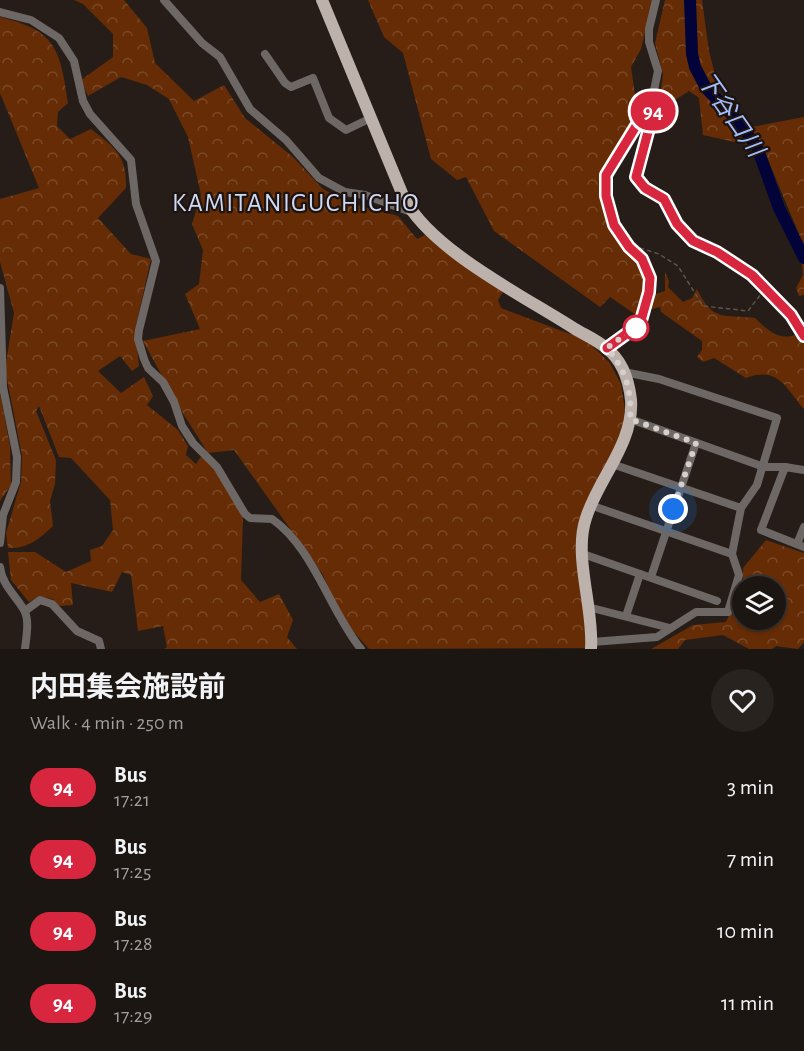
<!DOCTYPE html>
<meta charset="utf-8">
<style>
:root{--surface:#1c1612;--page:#292320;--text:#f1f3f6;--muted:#a09f9f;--line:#3a3532}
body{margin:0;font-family:"Alegreya Sans","Noto Sans JP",sans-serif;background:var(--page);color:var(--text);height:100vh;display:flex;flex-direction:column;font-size:22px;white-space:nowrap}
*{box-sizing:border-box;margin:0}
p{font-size:20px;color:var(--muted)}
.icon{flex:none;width:33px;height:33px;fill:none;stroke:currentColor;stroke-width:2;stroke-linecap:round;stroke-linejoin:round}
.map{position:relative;height:649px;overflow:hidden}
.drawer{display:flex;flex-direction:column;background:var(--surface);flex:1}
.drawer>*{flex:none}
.badge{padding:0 12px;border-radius:20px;font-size:21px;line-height:39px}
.tools{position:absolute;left:732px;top:576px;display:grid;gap:12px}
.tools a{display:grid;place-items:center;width:54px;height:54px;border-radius:50%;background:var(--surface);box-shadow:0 2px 4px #0004,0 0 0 2px var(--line);font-size:30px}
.you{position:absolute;width:30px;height:30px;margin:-15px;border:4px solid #fff;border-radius:50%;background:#1a73e8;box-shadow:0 0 0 9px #1a73e833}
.map>.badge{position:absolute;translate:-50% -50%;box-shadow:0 0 0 3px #fff}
.round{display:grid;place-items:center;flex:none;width:63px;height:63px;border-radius:32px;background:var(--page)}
.overview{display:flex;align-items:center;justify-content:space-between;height:102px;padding:0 30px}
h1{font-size:28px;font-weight:700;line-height:45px}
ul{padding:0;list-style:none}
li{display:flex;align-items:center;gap:18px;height:72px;padding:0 30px}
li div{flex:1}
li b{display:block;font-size:22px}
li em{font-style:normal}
li .badge{min-width:66px;font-weight:700;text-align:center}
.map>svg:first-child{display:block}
.forest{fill:url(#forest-crowns)}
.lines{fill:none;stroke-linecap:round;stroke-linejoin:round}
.river{stroke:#010339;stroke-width:12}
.path{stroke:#5d5550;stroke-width:1.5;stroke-dasharray:4.5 3;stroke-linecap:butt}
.street{stroke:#6d6865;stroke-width:8}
.primary{stroke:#bdb1ac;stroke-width:12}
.line-casing{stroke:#fff;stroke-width:14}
.line{stroke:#d7263d;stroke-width:9}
.walk{stroke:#d6cfcc;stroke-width:6;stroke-dasharray:0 10.8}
.stop-dot{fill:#fff;stroke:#d7263d;stroke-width:3}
.labels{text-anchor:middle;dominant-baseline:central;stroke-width:4.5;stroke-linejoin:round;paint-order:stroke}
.water-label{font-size:24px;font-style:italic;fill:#a3befd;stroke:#1d130f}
.quarter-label{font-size:26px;letter-spacing:1.5px;fill:#cedaf5;stroke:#1d130f}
</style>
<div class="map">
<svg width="804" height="649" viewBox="0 0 804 649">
<defs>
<pattern id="forest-crowns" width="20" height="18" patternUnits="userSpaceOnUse" patternTransform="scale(1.5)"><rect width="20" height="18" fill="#652c05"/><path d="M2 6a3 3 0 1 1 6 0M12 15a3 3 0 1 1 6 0" fill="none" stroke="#7a4a28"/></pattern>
</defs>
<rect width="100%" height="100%" fill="#261d18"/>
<g class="forest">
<polygon points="74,0 124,0 147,28 155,63 194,101 224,85 245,118 293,157 323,189 349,203 398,216 417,239 425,235 505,289 498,300 501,308 573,335 579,333 610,363 621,384 625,410 622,431 581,518 586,648 369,649 341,618 323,575 234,450 208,453 179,407 143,341 200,329 185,294 199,284 203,250 192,224 201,195 188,137 169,99 147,85 121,77 88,96 81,80 113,57 113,34 83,4"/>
<polygon points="368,0 653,0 641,49 631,67 638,115 606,167 602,184 606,214 613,229 640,261 647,279 647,291 639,317 610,297 600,307 494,231 466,177 457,180 431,159 403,53 384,37"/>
<polygon points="665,0 702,0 709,51 721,99 752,127 804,117 804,295 799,296 796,288 803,275 799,234 766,155 748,145 703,135 699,98 689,91 675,100 660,98 663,74 655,43"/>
<path d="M 0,17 C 56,31 60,48 68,103 L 58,112 L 57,126 L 70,139 L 91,129 C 115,148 127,155 126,188 L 98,218 L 131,254 L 151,259 L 135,330 L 139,366 L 132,371 L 120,356 L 98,371 L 121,393 L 144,377 L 153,396 L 147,405 L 178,430 L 188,446 L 186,455 L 196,464 L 202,455 L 217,472 L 243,518 L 241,580 L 260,602 L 279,594 L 293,620 L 287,637 L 297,649 L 164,649 L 167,647 L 163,626 L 138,631 L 131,575 L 122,572 L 112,592 L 71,583 L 73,605 L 58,606 L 53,599 L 39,596 L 29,602 L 11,580 L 8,552 L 35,552 L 66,572 L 91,561 L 90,550 L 102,546 L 113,530 L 110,500 L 71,458 L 59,457 L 39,406 L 36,411 L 56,460 L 55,484 L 50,501 L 53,526 C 39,539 28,549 8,548 L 6,533 L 21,482 L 22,456 L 5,369 L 14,313 L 0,262 L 0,199 L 39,188 L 0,93 Z"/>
<path d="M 665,272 L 669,281 L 668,287 L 683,302 L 692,298 L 697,289 C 713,323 724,314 755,318 C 766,329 779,341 795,335 L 804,340 L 804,409 C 787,390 779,365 746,378 L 714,358 L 703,362 L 697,357 L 702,350 L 702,341 L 661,312 L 660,307 L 648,310 L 650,296 L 665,291 Z"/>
<polygon points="0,393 10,446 11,485 0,501"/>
<polygon points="766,540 804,553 804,642 798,649 776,646 772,649 749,649 723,635 685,640 678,649 651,649 693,625 726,622 742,587 742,620 776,620 776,586 743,586 743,568"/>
</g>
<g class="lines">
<polyline class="river" points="690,0 692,54 695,67 706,88 736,119 757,147 779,208 804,258"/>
<polyline class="path" points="640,248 659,254 678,266 703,306 748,311 761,294"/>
<g class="street">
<polyline points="164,0 202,43 220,57 250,109 286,140 319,178 345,192 365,195 411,212"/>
<path d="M 0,12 L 31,20 L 59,38 L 74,61 L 83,101 L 90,114 L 131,160 L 136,204 L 156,261 L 139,330 L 138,339 L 144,359 L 148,368 L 163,382 L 174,402 L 182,426 L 193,443 L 217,467 L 245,514 L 250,518 L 272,519 C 313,547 330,611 361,649"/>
<polyline points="265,54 285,83 291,87 313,78 329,118 346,130 371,118"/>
<polyline points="652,100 652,117 636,177 645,188 664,199 677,224 693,241 717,252 752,275 791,315 804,336"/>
<polyline points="0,288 3,387 17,457 16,482 3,515 0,543"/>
<polyline points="607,348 640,324 649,292 650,278 642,259 629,247 614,225 606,196 606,175 652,100 658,71 649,42 649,29 656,0"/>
<polyline points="630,419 764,467 785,467"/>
<polyline points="612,464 741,508"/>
<polyline points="804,470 785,467 761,530 804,547"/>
<polyline points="590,505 732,554"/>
<polyline points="797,544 804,527"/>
<polyline points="583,554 717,601"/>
<path d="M 0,567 C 2,585 16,596 24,610 C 30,620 26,638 25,649"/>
<polyline points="651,577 696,443"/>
<polyline points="588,607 670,628"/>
<polyline points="25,611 40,600 52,604 77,631 99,641 101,649"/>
<polyline points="626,616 640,574"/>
<polyline points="592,642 657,637 696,612 728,612 739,575 732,554 741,508 757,485 777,418 659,379 624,372"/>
</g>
<path class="primary" d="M 322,0 L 404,198 C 432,251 524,296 575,329 C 585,335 597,340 606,348 C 622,360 629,381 631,400 C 634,443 598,479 586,518 C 573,556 594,608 591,649"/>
</g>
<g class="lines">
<g class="line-casing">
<polyline id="line" points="607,348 640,324 649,292 650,278 642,259 629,247 614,225 606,196 606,175 652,100 652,117 636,177 645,188 664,199 677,224 693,241 717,252 752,275 791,315 804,336"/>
</g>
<use href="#line" class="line"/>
<path class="walk" d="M 636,328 L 640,324 L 607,348 C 626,370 632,391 630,419 L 696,443 L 673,509"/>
</g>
<circle class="stop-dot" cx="636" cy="328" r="12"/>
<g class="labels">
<g class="water-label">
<text transform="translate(730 115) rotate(55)">下谷口川</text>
</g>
<g class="quarter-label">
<text x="296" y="203">KAMITANIGUCHICHO</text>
</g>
</g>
</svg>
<div class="tools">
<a><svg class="icon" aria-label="layers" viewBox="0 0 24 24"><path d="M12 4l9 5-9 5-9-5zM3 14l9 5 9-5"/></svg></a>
</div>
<div class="you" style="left:673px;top:509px"></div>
<b class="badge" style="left:653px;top:111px;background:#d7263d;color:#fff">94</b>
</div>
<section class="drawer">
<div class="overview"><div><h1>内田集会施設前</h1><p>Walk · 4 min · 250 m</p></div><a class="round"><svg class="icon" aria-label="heart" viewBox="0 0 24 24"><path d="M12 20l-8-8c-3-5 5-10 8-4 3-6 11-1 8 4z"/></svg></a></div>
<ul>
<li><span class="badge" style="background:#d7263d;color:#fff">94</span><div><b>Bus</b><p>17:21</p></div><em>3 min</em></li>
<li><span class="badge" style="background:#d7263d;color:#fff">94</span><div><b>Bus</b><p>17:25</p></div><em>7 min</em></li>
<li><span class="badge" style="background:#d7263d;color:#fff">94</span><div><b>Bus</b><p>17:28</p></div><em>10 min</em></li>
<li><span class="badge" style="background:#d7263d;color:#fff">94</span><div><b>Bus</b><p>17:29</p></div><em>11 min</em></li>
</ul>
</section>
